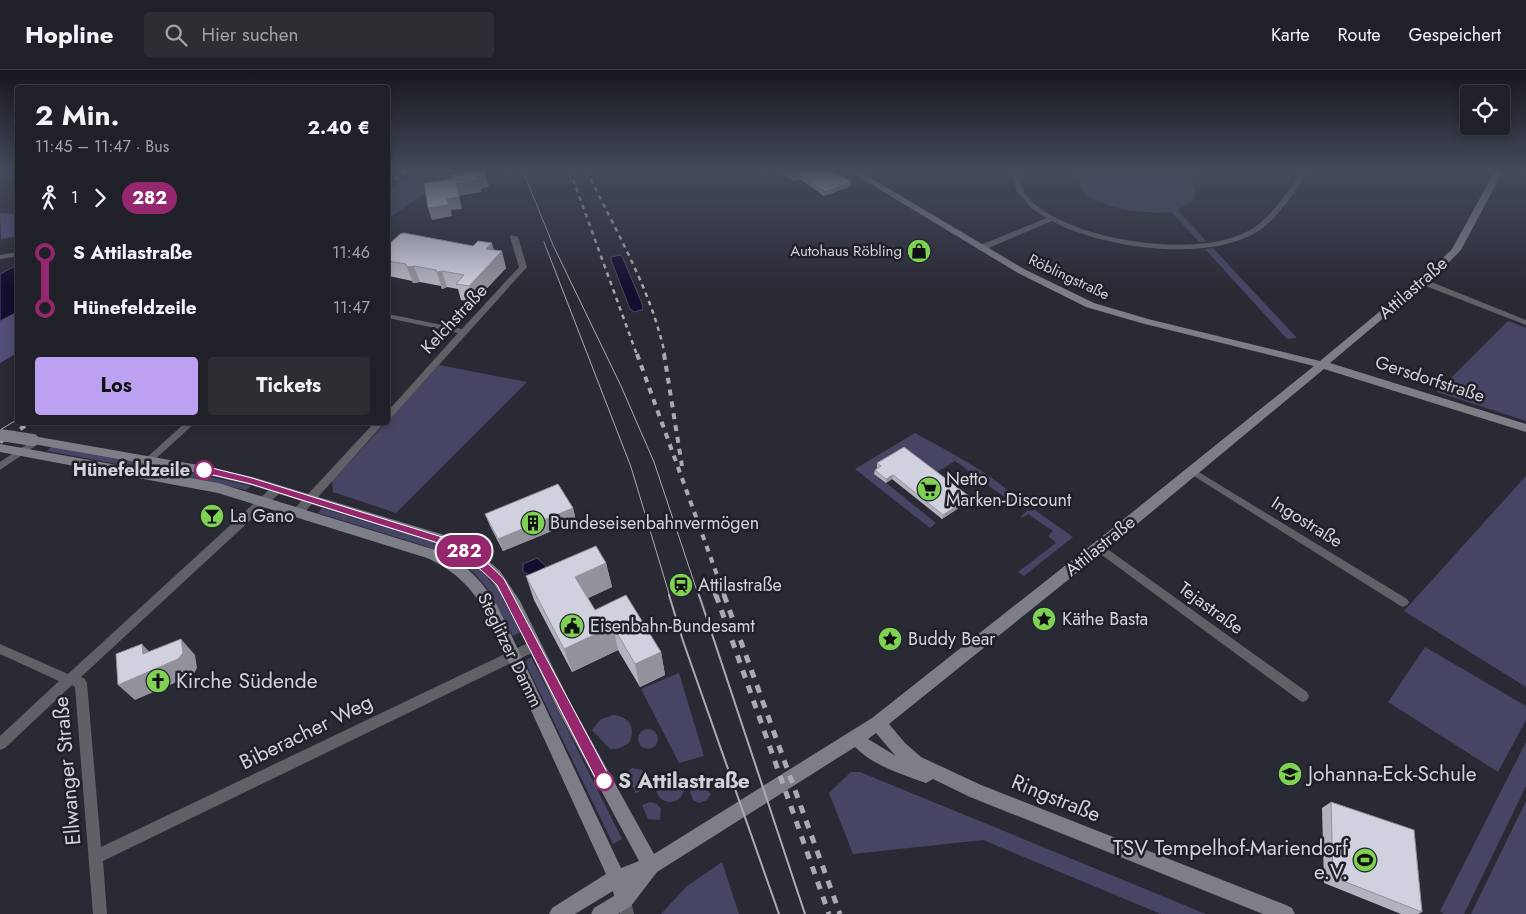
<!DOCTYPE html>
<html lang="de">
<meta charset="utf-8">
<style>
:root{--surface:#202028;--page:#2d2d34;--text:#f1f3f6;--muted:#a2a3a8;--line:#3d3e45;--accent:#bca0f2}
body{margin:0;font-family:Jost,sans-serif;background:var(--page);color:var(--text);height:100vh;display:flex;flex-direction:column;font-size:19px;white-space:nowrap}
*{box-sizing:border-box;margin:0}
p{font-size:16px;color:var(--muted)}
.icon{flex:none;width:28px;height:28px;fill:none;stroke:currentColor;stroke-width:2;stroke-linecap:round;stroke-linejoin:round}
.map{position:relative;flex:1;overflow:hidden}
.sheet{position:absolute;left:15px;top:15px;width:375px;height:340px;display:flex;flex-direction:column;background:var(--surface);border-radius:5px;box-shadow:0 2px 12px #0003,0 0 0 1px var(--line)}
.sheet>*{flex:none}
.badge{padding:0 10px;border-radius:16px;font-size:18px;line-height:32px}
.controls{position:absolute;left:1460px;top:15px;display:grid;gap:10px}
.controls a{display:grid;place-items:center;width:50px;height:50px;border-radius:5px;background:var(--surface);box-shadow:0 2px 12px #0003,0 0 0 1px var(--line);font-size:25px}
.map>.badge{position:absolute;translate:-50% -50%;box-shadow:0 0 0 2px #fff}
.legs{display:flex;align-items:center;gap:8px;height:55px;padding:0 20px;font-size:16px}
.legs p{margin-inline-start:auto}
.overview{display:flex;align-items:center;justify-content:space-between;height:85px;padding:0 20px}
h1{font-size:28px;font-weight:700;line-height:38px}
.primary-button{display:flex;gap:10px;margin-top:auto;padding:10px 20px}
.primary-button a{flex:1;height:58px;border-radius:5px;background:var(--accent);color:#111;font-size:20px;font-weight:700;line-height:58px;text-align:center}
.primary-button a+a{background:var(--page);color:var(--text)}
ul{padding:0 20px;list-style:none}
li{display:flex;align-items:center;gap:18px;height:55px;font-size:19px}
li i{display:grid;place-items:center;width:8px;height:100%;margin:0 6px;background:currentColor}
li i::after{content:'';width:12px;height:12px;margin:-6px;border:4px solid;border-radius:50%;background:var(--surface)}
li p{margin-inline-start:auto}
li:first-child i{background:linear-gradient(#0000 50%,currentColor 0)}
li:last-child i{background:linear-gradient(currentColor 50%,#0000 0)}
header{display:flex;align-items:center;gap:30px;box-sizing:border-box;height:70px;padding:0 25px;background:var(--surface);border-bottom:1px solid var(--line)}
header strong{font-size:24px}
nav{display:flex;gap:28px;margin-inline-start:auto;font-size:18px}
.search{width:350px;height:45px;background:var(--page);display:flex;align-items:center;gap:12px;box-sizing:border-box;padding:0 18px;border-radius:5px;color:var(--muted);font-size:19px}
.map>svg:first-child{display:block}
.green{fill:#464563}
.forest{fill:#514e77}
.water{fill:#140e31;stroke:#4d4963}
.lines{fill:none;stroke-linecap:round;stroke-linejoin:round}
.street{fill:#606066;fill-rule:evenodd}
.secondary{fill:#7e7e87;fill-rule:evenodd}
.tram-far1{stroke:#aaaab2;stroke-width:1}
.tram{stroke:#aaaab2;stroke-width:2}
.rail-far2{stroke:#aaaab2;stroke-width:2.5;stroke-dasharray:4.5 4.5;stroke-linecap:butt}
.rail-far1{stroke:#aaaab2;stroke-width:4;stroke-dasharray:6 6;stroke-linecap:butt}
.rail{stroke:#aaaab2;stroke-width:5;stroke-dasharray:8 8;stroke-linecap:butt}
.secondary-bridge{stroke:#7e7e87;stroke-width:12}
.wall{fill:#b3b3bf}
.shaded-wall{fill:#92929b}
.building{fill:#d0d0de;stroke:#92929b}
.line-1{fill:#95276e;stroke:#fff}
.stop-1-dot{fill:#fff;stroke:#95276e;stroke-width:2.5}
.labels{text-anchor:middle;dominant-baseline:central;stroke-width:5;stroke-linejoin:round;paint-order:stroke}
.far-poi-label{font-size:15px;fill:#d2d2d9;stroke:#20202b;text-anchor:end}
.far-street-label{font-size:15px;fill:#d2d2d9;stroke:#20202b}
.street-label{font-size:18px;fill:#d2d2d9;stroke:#20202b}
.stop-label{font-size:18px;font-weight:bold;fill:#d2d2d9;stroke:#20202b;text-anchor:end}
.poi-label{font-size:18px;fill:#d2d2d9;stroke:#20202b;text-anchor:start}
.near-poi-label{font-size:21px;fill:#d2d2d9;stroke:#20202b;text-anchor:start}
.near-street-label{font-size:21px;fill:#d2d2d9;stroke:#20202b}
.near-stop-label{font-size:21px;font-weight:bold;fill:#d2d2d9;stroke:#20202b;text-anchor:start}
</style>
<header>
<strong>Hopline</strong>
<div class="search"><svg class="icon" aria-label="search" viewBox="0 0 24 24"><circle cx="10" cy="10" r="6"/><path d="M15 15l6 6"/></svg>Hier suchen</div>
<nav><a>Karte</a><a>Route</a><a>Gespeichert</a></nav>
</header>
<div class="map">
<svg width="1526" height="844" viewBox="0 0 1526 844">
<rect width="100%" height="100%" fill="#2a2a35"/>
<g class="green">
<polygon points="415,101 488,101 433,118 388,149 388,122"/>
<path d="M 1076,101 L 1198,101 L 1190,110 L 1196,119 L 1195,129 L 1178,140 L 1206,171 L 1199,172 L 1171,142 C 1145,145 1072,138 1076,101 Z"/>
<polygon points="1213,178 1297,268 1287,269 1205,179"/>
<polygon points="1508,251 1526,258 1526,351 1437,322"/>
<polygon points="439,295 527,312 396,443 333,422 332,411"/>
<path d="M 915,363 C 936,375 1010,412 1016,432 L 1014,434 L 955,391 L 934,404 L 880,400 L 875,404 L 936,453 L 930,458 L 855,399 Z"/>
<polygon points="52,376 138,392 139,393 134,397 47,381"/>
<polygon points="161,396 251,416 246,420 156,401"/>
<polygon points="1526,406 1526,617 1404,541"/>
<path d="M 322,438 L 428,471 C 483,491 496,513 521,562 L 513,566 L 487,518 L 473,502 L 461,493 L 425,476 L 318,443 Z"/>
<polygon points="1035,440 1073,467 1024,506 1018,502 1056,473 1048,466 1053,461 1028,444 1022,448 1021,446 1027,441"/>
<polygon points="1425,577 1526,636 1526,650 1498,702 1388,632"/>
<polygon points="531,587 622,769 613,774 525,592"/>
<polygon points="679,603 704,686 679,693 641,619"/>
<path d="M 614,645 C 630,647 636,659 629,673 L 618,679 L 610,679 L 592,660 L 601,649 Z"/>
<circle cx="648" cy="669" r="10"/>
<polygon points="1526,672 1526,716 1464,844 1444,844 1440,841"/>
<polygon points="632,698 643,700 648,709 643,720 636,723 625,703"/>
<polygon points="851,702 860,702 1206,844 1161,844 983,770 853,784 829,723"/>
<circle cx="670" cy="718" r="14"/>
<polygon points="701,713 711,724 707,730 699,733 693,730 690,722 695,714"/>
<polygon points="1526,731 1526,844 1470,844 1471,844"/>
<polygon points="650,732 657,734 661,739 660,750 648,749 642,735"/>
<polygon points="722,792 739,844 661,844 687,816"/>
</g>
<g class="forest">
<polygon points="0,143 17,144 17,166 1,169"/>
<polygon points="17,242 17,283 0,293 0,251"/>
</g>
<g class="water">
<polygon points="619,185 622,186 643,236 642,240 634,242 630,239 611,190 611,187"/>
<polygon points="17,195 17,242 0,251 0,204"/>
<polygon points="537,488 546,496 543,501 532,506 523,502 523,494"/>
</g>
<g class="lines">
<g class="street">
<path d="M 1010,101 L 1016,101 C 1021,115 1025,127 1037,136 C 1082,171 1190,187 1242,164 C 1270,152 1285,124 1302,101 L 1309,101 C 1294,122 1279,148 1257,162 C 1206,193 1102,178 1052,151 L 984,180 L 978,180 L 978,176 L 1047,148 L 1032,139 L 1017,122 Z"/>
<polygon points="511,165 518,167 527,197 391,348 388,349 388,341 458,263 388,248 388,244 462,259 519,197 510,167"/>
<polygon points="18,182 18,186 0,189 0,185"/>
<polygon points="1418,209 1424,209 1526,250 1526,255 1418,213"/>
<polygon points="186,352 196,352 139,404 133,404 131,402 133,400"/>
<polygon points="375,352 385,352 303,444 295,444 294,441 295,438"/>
<polygon points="38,367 43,370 41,372 0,400 0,392"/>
<polygon points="1192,398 1407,529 1409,532 1407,535 1403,537 1399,535 1189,403 1187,401"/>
<polygon points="277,415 281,416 282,419 281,422 81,607 85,609 87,613 101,777 530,572 534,571 538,572 540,576 538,580 103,791 107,844 93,844 75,617 72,615 5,678 0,680 0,666 59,611 0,584 0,574 68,604 273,416"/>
<polygon points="1099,473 1307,622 1309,626 1307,630 1303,632 1299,630 1095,480 1094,477 1095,474"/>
<polygon points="625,823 630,825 634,844 620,844 618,830 620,825"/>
</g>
<path class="secondary" d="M 849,101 L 859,101 L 1024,199 L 1094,233 L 1148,249 L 1320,291 L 1438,193 L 1452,179 L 1495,101 L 1503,101 L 1461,180 L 1444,197 L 1330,293 L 1526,354 L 1526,362 L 1324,299 L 1119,469 L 889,654 L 905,673 L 921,687 L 981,715 L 1286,835 L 1292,838 L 1295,844 L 1263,844 L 970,727 L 933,709 L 926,713 C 901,704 874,696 855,677 L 657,802 L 631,836 L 618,844 L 591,844 L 594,838 L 614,826 L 613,821 L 575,844 L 549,844 L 552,838 L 606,804 L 486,542 C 471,517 454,500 427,488 L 218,423 L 0,382 L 0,374 L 218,413 L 432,479 C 461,488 481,509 497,535 L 621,798 L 639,791 L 559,642 L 510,539 L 490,508 L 468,490 L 435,473 L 251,415 L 204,404 L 33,374 L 27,370 L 33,366 L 204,396 L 252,407 L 444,465 L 478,482 L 500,501 L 520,531 L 570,632 L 654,784 L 872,648 L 1109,461 L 1314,296 L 1141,253 L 1086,237 L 1018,203 ZM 876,663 L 893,683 L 896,686 L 868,669 Z"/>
<g class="tram-far1">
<polyline points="523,101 553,175 621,316 654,392 699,527"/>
<polyline points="544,172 631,397 670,527"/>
<polyline points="0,360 18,349"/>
</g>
<g class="tram">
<polyline points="669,525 683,571 779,844"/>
<polyline points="699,525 805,844"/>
</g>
<g class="rail-far2">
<polyline points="570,101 637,285"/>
<path d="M 587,101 C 616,162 651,219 665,285"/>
<polyline points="388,115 405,101"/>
</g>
<g class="rail-far1">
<polyline points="637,284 725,527"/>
<polyline points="664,284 682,396"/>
<polyline points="0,372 31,352"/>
<polyline points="710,510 716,527"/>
</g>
<g class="rail">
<polyline points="716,525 829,844"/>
<polyline points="724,525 840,844"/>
</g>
<polyline class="secondary-bridge" points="0,365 33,370"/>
</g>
<g class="wall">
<polygon points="779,101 833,101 851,112 851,116 824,126 800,109 794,111"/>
<polygon points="388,175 473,176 494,180 506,198 474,232 461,230 458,219 447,217 442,219 441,216 420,212 413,213 412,211 389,206 388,207"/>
<polygon points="877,393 969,431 942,449 892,409 886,413 874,404 875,400 878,398 877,398"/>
<polygon points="573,438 576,451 503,481 490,456 485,444"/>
<polygon points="606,493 612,517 588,528 595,540 661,582 665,605 640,617 618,580 572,602 534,530 526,506"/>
<polygon points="1331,732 1422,842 1418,844 1401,844 1324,813 1322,738"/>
</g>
<g class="shaded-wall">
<polygon points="800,105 800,109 794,111 794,107"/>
<polygon points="486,106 489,117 480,119 477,107"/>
<polygon points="478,110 481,122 459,126 462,139 451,140 452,146 432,150 428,138 447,129 456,114"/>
<polygon points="851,112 851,116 824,126 825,122"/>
<polygon points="492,173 496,188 502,181 506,198 474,232 469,216 486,179"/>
<polygon points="414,196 420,212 413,213 407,197"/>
<polygon points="442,201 447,217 442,219 437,202"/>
<polygon points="893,405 892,409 886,413 886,409"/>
<polygon points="970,427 969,431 942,449 943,445"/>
<polygon points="573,438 576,451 503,481 498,469"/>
<polygon points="606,493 612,517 582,531 575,507"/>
<polygon points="613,556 618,580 572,602 564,579"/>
<polygon points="181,569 195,585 197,598 193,605 135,630 118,615 143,584 142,574 157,590"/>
<polygon points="661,582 665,605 640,617 635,594"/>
</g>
<g class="building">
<polygon points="465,101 485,101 486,106 477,107 478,110 456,114 459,127 447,129 449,135 428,138 424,113 452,109 451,105 466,103"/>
<polygon points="785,101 833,101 851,112 825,122 800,105 794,107"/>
<polygon points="404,163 473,176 478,171 492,173 486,179 502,181 469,216 456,214 464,205 442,201 437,202 436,200 414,196 407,197 406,194 388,191 388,175 400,164"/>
<polygon points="904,377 970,427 943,445 893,405 886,409 875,400 881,396 877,393"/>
<polygon points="558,414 573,438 498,469 485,444"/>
<polygon points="596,476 606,493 575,507 595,540 626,525 661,582 635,594 613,556 564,579 526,506"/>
<polygon points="181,569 183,583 178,589 118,615 116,584 142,574 143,584"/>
<polygon points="1331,732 1414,760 1422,842 1333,807"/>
</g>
<linearGradient id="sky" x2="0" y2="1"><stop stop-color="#17171d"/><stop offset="0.46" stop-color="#444a5c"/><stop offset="1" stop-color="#444a5c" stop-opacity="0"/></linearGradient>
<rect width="1526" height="219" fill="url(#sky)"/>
<path class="line-1" d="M 204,396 L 252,408 L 442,467 C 471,478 483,488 504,509 L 609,706 L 610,711 L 609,715 L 604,717 L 599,715 L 497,515 C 475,494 464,484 435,472 L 251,414 L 201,402 L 200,400 Z"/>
<defs>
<g id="shop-disc" transform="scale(1.25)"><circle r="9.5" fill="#7ed153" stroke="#20202b"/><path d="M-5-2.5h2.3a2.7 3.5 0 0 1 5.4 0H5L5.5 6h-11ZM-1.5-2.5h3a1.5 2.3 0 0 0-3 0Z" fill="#111"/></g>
<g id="supermarket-disc" transform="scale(1.25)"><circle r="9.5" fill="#7ed153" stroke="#20202b"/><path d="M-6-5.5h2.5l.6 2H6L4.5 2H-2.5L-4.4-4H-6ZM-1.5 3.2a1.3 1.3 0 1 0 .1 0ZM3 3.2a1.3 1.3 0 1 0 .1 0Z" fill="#111"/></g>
<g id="bar-disc" transform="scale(1.25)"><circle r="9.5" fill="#7ed153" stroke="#20202b"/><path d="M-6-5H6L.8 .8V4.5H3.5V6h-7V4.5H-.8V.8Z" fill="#111"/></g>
<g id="building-disc" transform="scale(1.25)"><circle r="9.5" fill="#7ed153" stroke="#20202b"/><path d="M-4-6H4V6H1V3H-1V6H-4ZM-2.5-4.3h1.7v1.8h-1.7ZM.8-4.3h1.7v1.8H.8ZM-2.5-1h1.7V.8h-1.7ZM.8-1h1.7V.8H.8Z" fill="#111"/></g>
<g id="station-disc" transform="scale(1.25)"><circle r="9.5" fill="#7ed153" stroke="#20202b"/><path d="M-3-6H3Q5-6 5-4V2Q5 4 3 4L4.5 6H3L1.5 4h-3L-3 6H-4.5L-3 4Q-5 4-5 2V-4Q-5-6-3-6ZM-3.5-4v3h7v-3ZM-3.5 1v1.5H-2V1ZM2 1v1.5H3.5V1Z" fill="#111"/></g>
<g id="sight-disc" transform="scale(1.25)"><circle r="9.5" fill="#7ed153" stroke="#20202b"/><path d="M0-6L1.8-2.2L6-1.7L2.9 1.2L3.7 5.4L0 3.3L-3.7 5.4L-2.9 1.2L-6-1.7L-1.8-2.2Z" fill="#111"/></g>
<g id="civic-disc" transform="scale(1.25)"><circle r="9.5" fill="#7ed153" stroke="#20202b"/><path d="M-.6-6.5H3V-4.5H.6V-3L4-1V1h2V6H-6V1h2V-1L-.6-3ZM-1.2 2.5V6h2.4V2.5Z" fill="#111"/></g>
<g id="church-disc" transform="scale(1.25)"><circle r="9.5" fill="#7ed153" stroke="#20202b"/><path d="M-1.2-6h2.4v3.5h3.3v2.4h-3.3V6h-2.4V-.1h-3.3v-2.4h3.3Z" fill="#111"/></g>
<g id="school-disc" transform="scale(1.25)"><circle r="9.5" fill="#7ed153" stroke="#20202b"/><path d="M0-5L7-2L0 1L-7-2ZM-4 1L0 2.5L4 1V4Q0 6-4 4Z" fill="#111"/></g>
<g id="stadium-disc" transform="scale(1.25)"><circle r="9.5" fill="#7ed153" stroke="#20202b"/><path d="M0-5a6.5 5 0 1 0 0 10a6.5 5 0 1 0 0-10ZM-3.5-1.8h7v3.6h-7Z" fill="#111"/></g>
</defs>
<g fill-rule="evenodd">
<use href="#shop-disc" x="919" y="181"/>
<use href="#supermarket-disc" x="929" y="419"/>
<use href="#bar-disc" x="212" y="446"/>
<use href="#building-disc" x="533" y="453"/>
<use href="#station-disc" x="681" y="515"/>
<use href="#sight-disc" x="1044" y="549"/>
<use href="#civic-disc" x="572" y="556"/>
<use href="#sight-disc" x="890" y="569"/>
<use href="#church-disc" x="158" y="611"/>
<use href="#school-disc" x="1290" y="704"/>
<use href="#stadium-disc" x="1365" y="790"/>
</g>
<g class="stop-1-dot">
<circle cx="204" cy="400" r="9"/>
<circle cx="604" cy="711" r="9"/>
</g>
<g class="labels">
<g class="far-poi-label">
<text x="902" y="181">Autohaus Röbling</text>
</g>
<g class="far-street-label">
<text transform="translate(1069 207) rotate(25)">Röblingstraße</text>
</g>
<g class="street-label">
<text transform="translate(1413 218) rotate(-41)">Attilastraße</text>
<text transform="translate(454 249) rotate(-47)">Kelchstraße</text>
<text transform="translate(1430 309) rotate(18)">Gersdorfstraße</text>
<text transform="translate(1307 452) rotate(32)">Ingostraße</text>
<text transform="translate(1100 476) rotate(-39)">Attilastraße</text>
<text transform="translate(1211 538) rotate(36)">Tejastraße</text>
<text transform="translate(510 580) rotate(64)">Steglitzer Damm</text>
</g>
<g class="stop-label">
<text x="190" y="400">Hünefeldzeile</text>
</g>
<g class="poi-label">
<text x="946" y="409">Netto<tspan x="946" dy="21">Marken-Discount</tspan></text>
<text x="230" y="446">La Gano</text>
<text x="550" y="453">Bundeseisenbahnvermögen</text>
<text x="698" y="515">Attilastraße</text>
<text x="1062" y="549">Käthe Basta</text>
<text x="590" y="556">Eisenbahn-Bundesamt</text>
<text x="908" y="569">Buddy Bear</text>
</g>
<g class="near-poi-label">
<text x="176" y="611">Kirche Südende</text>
<text x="1308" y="704">Johanna-Eck-Schule</text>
<text x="1348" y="778" text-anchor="end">TSV Tempelhof-Mariendorf<tspan x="1348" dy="24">e.V.</tspan></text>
</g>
<g class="near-street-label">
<text transform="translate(306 662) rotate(-26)">Biberacher Weg</text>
<text transform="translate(67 701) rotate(-95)">Ellwanger Straße</text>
<text transform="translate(1056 728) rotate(22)">Ringstraße</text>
</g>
<g class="near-stop-label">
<text x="618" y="711">S Attilastraße</text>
</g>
</g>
</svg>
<div class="controls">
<a><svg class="icon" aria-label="locate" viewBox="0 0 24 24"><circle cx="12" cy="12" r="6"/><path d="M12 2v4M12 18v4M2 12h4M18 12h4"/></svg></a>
</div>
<b class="badge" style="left:464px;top:481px;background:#95276e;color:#fff">282</b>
<section class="sheet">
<div class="overview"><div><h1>2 Min.</h1><p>11:45 – 11:47 · Bus</p></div><b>2.40 €</b></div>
<div class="legs"><svg class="icon" aria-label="walk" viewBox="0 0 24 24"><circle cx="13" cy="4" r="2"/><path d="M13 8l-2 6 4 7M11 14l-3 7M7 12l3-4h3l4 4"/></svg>1<svg class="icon" aria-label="forward" viewBox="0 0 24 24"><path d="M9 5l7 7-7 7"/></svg><b class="badge" style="background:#95276e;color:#fff">282</b></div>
<ul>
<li><i style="color:#95276e"></i><b>S Attilastraße</b><p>11:46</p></li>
<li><i style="color:#95276e"></i><b>Hünefeldzeile</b><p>11:47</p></li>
</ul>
<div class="primary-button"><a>Los</a><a>Tickets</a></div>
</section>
</div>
